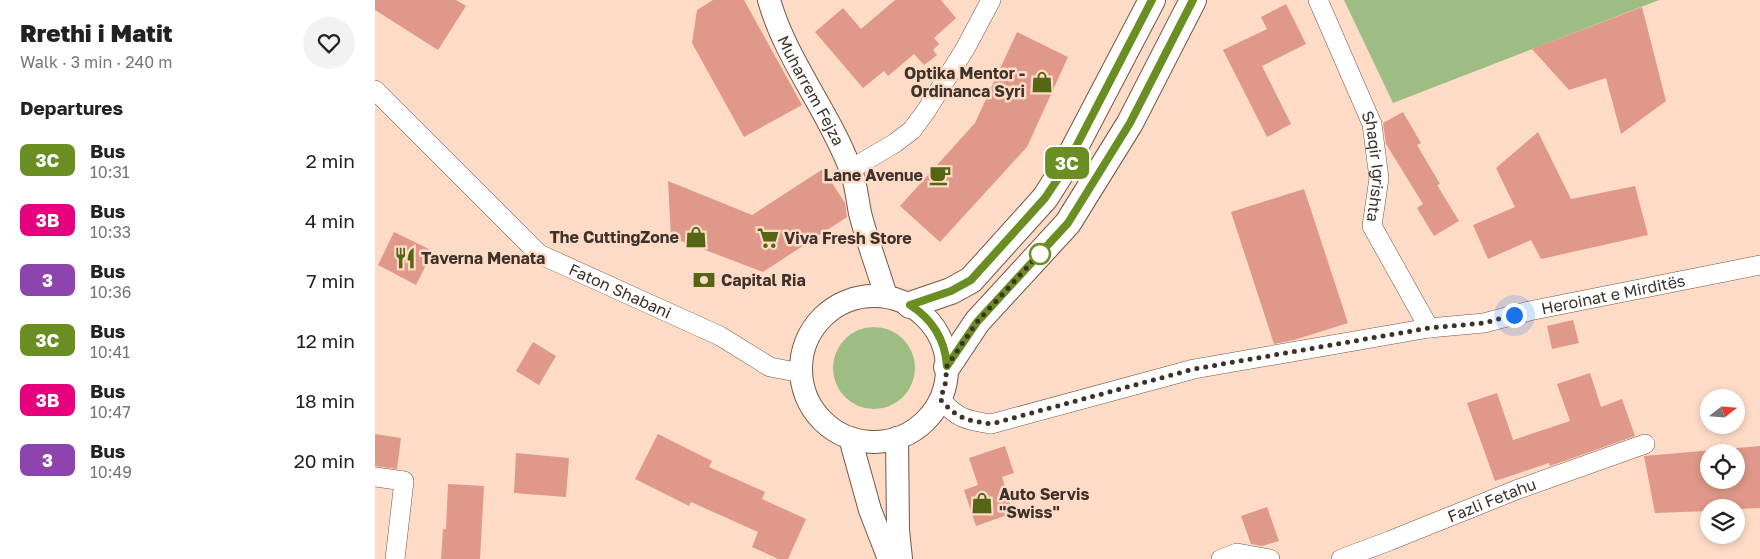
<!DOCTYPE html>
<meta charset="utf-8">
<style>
:root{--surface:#fff;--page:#f2f2f2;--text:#222;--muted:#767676}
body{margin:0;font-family:"Golos Text",sans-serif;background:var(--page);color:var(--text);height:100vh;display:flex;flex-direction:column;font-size:19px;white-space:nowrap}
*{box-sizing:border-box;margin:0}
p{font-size:16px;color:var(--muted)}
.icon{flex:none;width:28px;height:28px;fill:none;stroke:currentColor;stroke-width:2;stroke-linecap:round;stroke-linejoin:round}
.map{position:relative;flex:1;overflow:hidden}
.panel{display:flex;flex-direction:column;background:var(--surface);width:375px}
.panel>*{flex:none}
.badge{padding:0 10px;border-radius:8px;font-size:18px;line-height:32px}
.needle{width:32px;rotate:73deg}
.controls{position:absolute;left:1325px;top:389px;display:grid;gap:10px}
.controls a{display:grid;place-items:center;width:45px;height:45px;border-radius:50%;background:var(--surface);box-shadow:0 2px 8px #0003;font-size:25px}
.you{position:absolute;width:25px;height:25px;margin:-12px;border:4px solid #fff;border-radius:50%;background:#1a73e8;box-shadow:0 0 0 8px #1a73e833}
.map>.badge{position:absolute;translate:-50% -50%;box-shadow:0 0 0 2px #fff}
h2{padding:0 20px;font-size:19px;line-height:45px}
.round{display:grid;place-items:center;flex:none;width:52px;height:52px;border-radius:26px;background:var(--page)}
.overview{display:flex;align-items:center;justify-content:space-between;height:85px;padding:0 20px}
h1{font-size:24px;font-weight:800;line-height:38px}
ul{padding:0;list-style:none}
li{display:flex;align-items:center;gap:15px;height:60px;padding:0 20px}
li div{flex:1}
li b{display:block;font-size:19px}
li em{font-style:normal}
li .badge{min-width:55px;font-weight:700;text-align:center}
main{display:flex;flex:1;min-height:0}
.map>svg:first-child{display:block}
.green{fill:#9ebd82}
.building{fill:#df9889;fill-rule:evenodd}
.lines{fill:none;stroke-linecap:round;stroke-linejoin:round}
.minor-casing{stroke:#735645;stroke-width:20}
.tertiary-casing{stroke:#735645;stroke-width:24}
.secondary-casing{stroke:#735645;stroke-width:28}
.minor{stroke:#fff;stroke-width:19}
.tertiary{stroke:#fff;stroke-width:22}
.secondary{stroke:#fff;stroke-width:26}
.line-casing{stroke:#fff;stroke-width:11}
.line{stroke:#6b8e23;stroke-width:8}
.walk{stroke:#3e312a;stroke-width:5;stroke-dasharray:0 9}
.stop-dot{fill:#fff;stroke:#6b8e23;stroke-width:2.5}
.labels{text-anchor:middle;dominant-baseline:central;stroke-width:5;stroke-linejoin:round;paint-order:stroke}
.poi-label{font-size:16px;font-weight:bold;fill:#3e312a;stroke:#fedbc7;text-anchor:start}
.street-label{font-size:16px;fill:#3e312a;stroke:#fedbc7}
</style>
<main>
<section class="panel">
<div class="overview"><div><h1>Rrethi i Matit</h1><p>Walk · 3 min · 240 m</p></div><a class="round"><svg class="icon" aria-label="heart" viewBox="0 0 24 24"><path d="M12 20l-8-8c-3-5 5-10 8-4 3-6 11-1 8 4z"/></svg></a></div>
<h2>Departures</h2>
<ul>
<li><span class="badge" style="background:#6b8e23;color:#fff">3C</span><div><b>Bus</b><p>10:31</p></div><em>2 min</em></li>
<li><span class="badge" style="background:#e6007e;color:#fff">3B</span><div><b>Bus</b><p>10:33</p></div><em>4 min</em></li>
<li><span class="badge" style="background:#8e44ad;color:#fff">3</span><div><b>Bus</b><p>10:36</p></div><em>7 min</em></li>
<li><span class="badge" style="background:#6b8e23;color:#fff">3C</span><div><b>Bus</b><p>10:41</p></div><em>12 min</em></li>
<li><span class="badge" style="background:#e6007e;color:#fff">3B</span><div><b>Bus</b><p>10:47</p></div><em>18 min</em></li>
<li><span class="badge" style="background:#8e44ad;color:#fff">3</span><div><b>Bus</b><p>10:49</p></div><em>20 min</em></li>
</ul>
</section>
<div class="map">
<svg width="1385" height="559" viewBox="0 0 1385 559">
<rect width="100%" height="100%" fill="#fedbc7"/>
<g class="green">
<polygon points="969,0 1284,0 1018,103"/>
<circle cx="499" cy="368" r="41"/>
</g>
<g class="building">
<polygon points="0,0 81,0 91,6 63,50 0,10"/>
<polygon points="338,0 369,0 427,105 369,137 317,43 322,10"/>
<polygon points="520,0 566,0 581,18 559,38 564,44 558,50 562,55 549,65 539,54 513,76 509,71 488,88 440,32 468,8 486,29"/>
<polygon points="911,4 931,44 887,66 916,124 892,137 848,50 892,29 886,17"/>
<polygon points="1267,7 1291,101 1246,134 1231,78 1194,90 1157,49"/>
<polygon points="642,32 693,57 652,147 565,242 525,206 600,123"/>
<polygon points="1028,112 1046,143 1042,145 1065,184 1062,185 1084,221 1059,236 1042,208 1048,204 1011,144 1008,123"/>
<polygon points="1163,132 1196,199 1260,186 1273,235 1166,259 1156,240 1113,259 1098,225 1140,207 1121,168"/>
<polygon points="448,169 470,203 472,217 388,272 296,237 293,181 377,215"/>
<polygon points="929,189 973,323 919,340 899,344 856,212"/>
<polygon points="19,232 58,251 41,285 3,265"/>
<polygon points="1198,320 1204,343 1177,349 1172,326"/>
<polygon points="158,342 181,356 164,385 141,371"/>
<polygon points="1215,373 1226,407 1247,399 1260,436 1175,466 1174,463 1120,481 1092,403 1122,393 1138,440 1195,421 1182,384"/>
<polygon points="0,434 26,438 22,469 0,466"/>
<polygon points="283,434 337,461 334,467 390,492 387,499 431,519 413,559 403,559 377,547 383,532 316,502 314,506 260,479"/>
<polygon points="630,446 639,473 627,477 638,513 601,526 589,490 603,485 594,458"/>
<path d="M 1385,446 L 1385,508 L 1361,509 L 1361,508 L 1334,508 L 1334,511 L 1280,513 L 1269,456 ZM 1334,452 L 1361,452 L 1361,480 L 1334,480 Z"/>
<polygon points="141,453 194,458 191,497 139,493"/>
<polygon points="73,484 109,486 105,559 66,559 68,529 71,529"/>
<polygon points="892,507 904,541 887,546 876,544 866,516"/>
</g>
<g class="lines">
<g class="minor-casing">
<g id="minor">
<path id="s1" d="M 943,0 L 997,124 L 1004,178 L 997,226 L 1054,328"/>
<path id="s2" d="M 0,90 L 164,254 L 345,336 L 395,367 L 426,373"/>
<polyline points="476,169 520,143 537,130 551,111 590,49 616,0"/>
<path id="s3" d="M 565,399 C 583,419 591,420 616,424 L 819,369 L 1054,328 L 1109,323 L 1154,311 L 1385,265"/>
<polyline points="0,477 29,481 20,559"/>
<polyline points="846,559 862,553 895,559"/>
<path id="s4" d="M 966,559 L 1014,541 L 1141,490 L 1270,444"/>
</g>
</g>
<g class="tertiary-casing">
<g id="tertiary">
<path id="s5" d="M 394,0 C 411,60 453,110 475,168 C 481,182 482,198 485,213 C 492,241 503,269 511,296"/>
<circle cx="499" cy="369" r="73"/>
<polyline points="475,438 495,510 514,559"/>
<polyline points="522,438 523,530 526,559"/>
</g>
</g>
<g class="secondary-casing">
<g id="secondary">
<polyline points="535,305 576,291 596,280 670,198 689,168 777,0"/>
<polyline points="572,367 602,322 693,223 755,123 818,0"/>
</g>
</g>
<use href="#minor" class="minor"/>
<use href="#tertiary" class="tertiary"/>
<use href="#secondary" class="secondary"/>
</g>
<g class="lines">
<g class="line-casing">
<path id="line" d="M 777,0 L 690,168 L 670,198 L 596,280 L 576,291 L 535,305 C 557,319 570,340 572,366 L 602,322 L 693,223 L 755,123 L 818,0"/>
</g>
<use href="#line" class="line"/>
<path class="walk" d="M 665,254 L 667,251 L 602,322 L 572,366 L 570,386 L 565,399 C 583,419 590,420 616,424 L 819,369 L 1054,328 L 1109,323 L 1139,315"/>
</g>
<defs>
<g id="shop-bare" transform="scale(1.725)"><path d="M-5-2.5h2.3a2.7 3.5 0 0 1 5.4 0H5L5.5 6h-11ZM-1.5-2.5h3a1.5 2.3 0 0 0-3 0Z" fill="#546611" stroke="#fedbc7" stroke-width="2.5" paint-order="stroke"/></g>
<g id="cafe-bare" transform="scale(1.725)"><path d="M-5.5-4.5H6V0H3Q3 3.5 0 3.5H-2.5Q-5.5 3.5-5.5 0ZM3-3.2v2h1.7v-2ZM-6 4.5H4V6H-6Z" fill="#546611" stroke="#fedbc7" stroke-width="2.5" paint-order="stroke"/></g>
<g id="supermarket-bare" transform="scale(1.725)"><path d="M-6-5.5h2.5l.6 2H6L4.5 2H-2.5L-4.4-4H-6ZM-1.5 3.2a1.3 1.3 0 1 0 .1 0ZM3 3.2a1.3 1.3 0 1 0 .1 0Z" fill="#546611" stroke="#fedbc7" stroke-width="2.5" paint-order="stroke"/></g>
<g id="restaurant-bare" transform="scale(1.725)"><path d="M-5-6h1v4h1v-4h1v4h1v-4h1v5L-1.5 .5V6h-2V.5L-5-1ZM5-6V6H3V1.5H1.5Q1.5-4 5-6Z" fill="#546611" stroke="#fedbc7" stroke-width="2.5" paint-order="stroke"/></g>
<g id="bank-bare" transform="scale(1.725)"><path d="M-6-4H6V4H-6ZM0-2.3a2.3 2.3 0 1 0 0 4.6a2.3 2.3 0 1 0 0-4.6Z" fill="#546611" stroke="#fedbc7" stroke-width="2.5" paint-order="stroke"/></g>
</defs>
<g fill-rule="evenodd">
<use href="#shop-bare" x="667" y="82"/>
<use href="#cafe-bare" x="565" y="175"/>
<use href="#shop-bare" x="321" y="237"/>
<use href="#supermarket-bare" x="393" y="238"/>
<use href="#restaurant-bare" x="30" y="258"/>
<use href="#bank-bare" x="329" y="280"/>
<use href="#shop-bare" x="607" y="503"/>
</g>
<circle class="stop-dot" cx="665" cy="254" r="10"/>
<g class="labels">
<g class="poi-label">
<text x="650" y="73" text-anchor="end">Optika Mentor -<tspan x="650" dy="18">Ordinanca Syri</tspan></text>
<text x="548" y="175" text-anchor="end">Lane Avenue</text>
<text x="304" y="237" text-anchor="end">The CuttingZone</text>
<text x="409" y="238">Viva Fresh Store</text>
<text x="46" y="258">Taverna Menata</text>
<text x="346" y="280">Capital Ria</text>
<text x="624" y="494">Auto Servis<tspan x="624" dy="18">"Swiss"</tspan></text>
</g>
<g class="street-label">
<text stroke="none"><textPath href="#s5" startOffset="100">Muharrem Fejza</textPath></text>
<text stroke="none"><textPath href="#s1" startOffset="178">Shaqir Igrishta</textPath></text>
<text stroke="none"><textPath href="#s2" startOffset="321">Faton Shabani</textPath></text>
<text stroke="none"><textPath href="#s3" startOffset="695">Heroinat e Mirditës</textPath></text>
<text stroke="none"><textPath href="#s4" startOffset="162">Fazli Fetahu</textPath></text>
</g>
</g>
</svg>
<div class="controls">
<a><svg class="needle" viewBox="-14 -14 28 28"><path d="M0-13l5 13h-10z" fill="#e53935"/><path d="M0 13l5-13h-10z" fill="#767676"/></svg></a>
<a><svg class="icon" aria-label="locate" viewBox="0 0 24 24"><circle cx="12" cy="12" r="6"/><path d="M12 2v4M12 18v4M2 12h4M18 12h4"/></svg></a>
<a><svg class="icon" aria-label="layers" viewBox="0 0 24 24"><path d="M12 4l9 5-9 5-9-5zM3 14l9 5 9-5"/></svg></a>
</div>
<div class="you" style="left:1139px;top:315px"></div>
<b class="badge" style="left:692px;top:163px;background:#6b8e23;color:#fff">3C</b>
</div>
</main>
